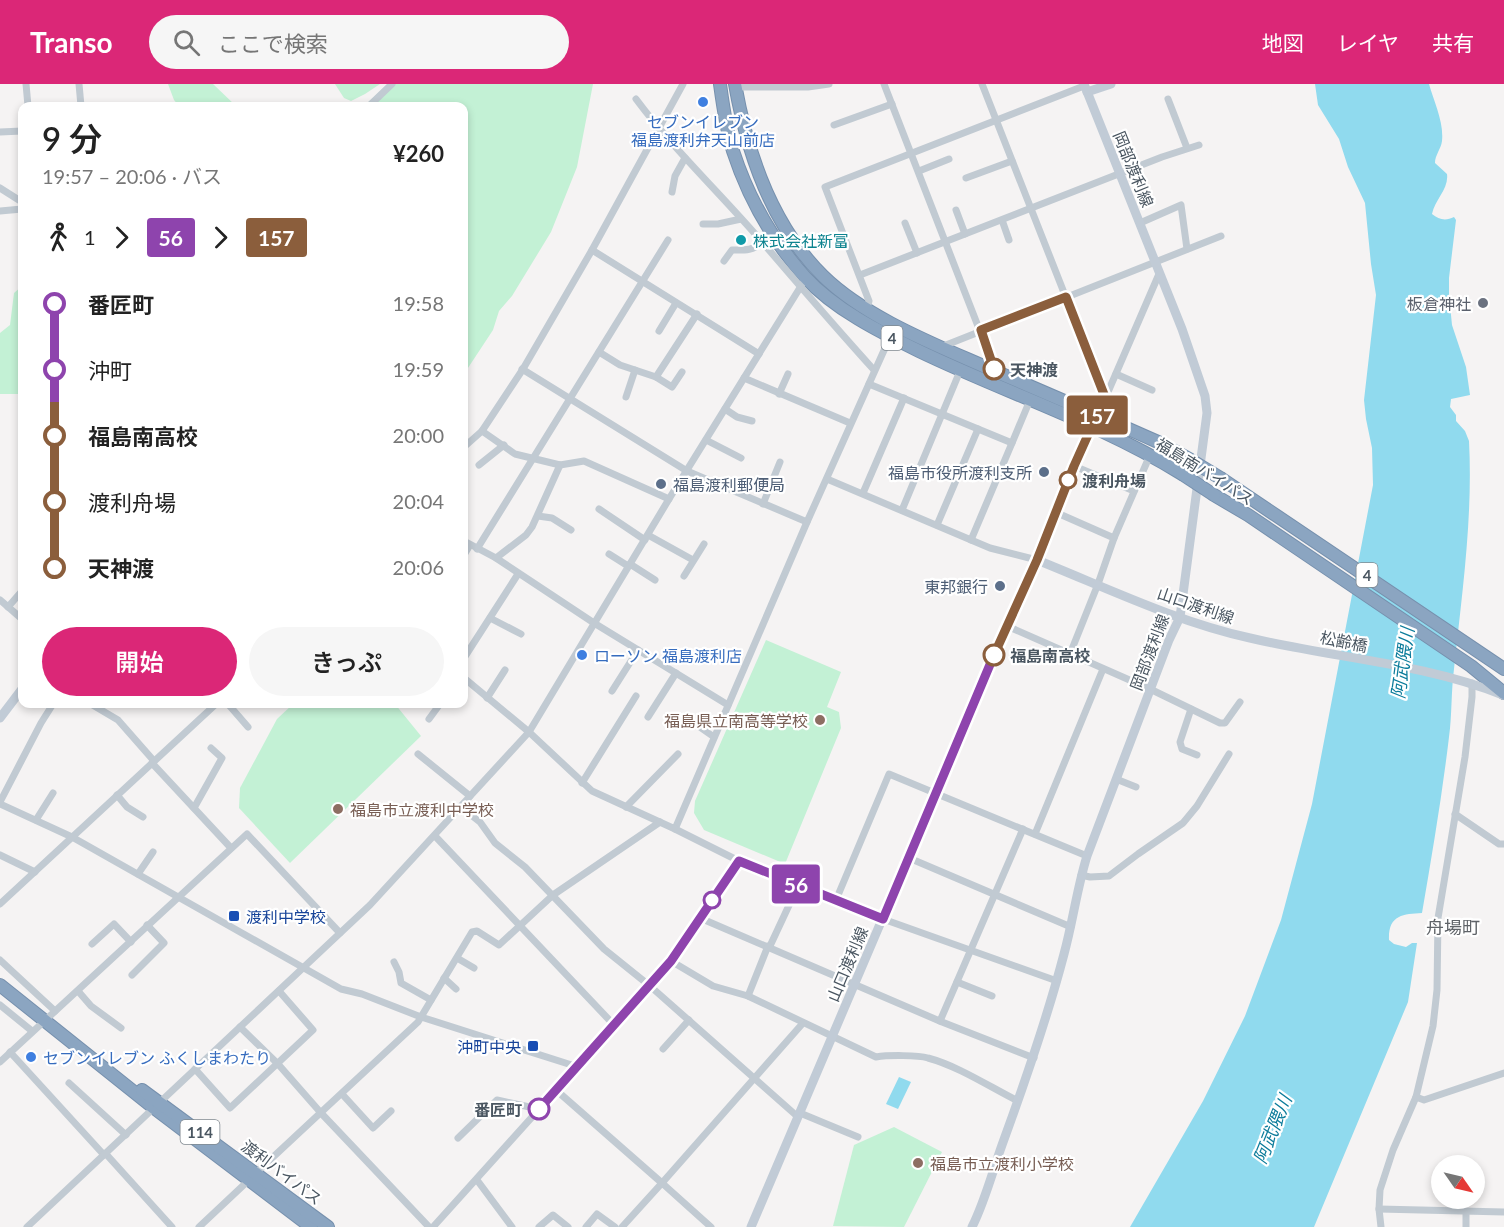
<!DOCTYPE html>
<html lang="ja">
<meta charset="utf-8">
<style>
:root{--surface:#fff;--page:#f6f6f6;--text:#222;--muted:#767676;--accent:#db2777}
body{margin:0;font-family:Lato,"Noto Sans JP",sans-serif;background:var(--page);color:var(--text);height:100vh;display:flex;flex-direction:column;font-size:22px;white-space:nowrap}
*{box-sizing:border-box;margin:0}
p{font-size:20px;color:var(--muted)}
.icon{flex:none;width:33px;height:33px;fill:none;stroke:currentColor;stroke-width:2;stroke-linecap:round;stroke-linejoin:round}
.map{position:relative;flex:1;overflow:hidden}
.panel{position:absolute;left:18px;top:18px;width:450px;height:606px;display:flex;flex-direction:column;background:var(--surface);border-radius:12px;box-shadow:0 3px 9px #0003}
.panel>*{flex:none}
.badge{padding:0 12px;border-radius:4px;font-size:21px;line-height:39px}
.needle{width:39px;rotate:124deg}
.controls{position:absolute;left:1431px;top:1071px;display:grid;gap:12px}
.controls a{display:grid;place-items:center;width:54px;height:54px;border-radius:50%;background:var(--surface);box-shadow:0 3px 9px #0003;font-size:30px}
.map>.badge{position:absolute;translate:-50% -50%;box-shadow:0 0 0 3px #fff}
.legs{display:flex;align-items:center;gap:9px;height:66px;padding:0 24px;font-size:20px}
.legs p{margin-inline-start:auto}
.head{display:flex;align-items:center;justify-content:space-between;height:102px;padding:0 24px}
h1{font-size:33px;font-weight:600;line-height:45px}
.button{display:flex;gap:12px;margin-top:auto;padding:12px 24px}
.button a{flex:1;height:69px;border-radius:36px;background:var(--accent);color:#fff;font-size:24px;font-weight:600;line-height:69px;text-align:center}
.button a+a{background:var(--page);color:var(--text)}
ul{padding:0 24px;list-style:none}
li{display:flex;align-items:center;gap:21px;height:66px;font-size:22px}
li i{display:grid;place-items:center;width:9px;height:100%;margin:0 8px;background:currentColor}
li i::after{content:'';width:15px;height:15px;margin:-8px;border:4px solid;border-radius:50%;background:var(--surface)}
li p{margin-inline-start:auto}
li:first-child i{background:linear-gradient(#0000 50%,currentColor 0)}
li:last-child i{background:linear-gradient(currentColor 50%,#0000 0)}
header{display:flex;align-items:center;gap:36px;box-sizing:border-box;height:84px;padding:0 30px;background:var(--accent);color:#fff}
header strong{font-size:28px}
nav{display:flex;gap:33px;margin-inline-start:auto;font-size:21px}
.search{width:420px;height:54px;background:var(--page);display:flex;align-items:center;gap:15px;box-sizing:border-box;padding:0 21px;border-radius:33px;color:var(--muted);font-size:22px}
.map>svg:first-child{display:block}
.green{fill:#c3f1d5}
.water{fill:#90daee}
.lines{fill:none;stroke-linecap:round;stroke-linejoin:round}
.highway-casing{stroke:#7690ad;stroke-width:14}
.street{stroke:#c1cad2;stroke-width:7}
.secondary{stroke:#c1cbd6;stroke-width:9}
.highway{stroke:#8ba5c1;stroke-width:12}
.highway-bridge-casing{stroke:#7690ad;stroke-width:14;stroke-linecap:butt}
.highway-bridge{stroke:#8ba5c1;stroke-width:12}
.line-1-casing{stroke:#fff;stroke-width:14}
.line-2-casing{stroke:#fff;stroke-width:14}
.line-1{stroke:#8e44ad;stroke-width:9}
.line-2{stroke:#8b5e3c;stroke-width:9}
.shop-dot{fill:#3f7fe0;stroke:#fff;stroke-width:2}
.culture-dot{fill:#0f9aa8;stroke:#fff;stroke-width:2}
.worship-dot{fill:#6b7280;stroke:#fff;stroke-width:2}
.stop-2-dot{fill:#fff;stroke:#8b5e3c;stroke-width:3}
.service-dot{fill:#5c6f8a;stroke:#fff;stroke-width:2}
.education-dot{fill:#8d6e63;stroke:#fff;stroke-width:2}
.stop-1-dot{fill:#fff;stroke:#8e44ad;stroke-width:3}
.transit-dot{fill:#1a4fb4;stroke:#fff;stroke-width:2}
.labels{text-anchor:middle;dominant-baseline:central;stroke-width:4.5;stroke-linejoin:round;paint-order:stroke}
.shield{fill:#fff;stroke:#808990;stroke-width:1.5}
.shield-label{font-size:15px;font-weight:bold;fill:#4a5661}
.shop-label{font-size:16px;fill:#366cbe;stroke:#fff;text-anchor:start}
.street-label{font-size:16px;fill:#4a5661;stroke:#fff}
.culture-label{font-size:16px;fill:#0d838f;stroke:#fff;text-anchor:start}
.worship-label{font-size:16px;fill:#5b616d;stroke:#fff;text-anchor:end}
.stop-label{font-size:16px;font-weight:bold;fill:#4a5661;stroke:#fff;text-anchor:start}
.service-label{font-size:16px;fill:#4e5e75;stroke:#fff;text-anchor:end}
.education-label{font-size:16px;fill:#785e54;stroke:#fff;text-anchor:start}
.transit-label{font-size:16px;fill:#164399;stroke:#fff;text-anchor:start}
.water-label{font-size:18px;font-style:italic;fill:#0c7c9b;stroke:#fff}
.neighbourhood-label{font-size:18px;fill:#5f6368;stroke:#fff}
</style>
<header>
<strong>Transo</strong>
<div class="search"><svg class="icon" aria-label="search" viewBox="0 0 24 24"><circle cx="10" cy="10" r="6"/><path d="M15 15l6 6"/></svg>ここで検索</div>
<nav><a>地図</a><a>レイヤ</a><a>共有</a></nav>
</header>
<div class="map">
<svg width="1504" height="1143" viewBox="0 0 1504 1143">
<rect width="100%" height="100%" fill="#f5f3f3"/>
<g class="green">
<polygon points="168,0 213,0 236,22 179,22 174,16"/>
<polygon points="335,0 380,0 365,10 351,17 344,14"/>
<polygon points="388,0 593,0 577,83 551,148 512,212 499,227 493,246 464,290 464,22 364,22"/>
<polygon points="22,202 22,310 0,310 0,249 10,241 14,209"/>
<polygon points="766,556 841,588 827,623 839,628 841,644 785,780 704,746 694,729 695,717"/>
<polygon points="293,620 395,620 421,652 290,779 239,724 240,704 277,635"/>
<polygon points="894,1043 942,1068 904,1143 833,1142 854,1061"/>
</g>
<g class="water">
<path d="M 1315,0 L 1429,0 C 1434,18 1444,38 1442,57 C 1441,65 1435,71 1435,79 L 1447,90 C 1449,105 1435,115 1432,130 C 1439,136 1446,137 1454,133 L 1456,136 L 1449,194 L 1449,211 L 1452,241 L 1466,283 L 1470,311 L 1451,315 L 1450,323 L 1456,331 L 1456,337 L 1465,347 L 1469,357 C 1473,434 1462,509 1454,585 C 1451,608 1452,631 1449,653 C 1442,712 1432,771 1422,829 C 1403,830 1388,831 1389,856 L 1394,860 L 1406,863 L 1412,859 L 1417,859 L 1408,918 L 1314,1143 L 1130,1143 L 1203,1017 L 1245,932 L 1281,836 L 1312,720 L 1373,401 L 1372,364 L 1366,335 L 1364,316 L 1376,211 L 1371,180 L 1365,119 L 1348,83 L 1339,55 L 1318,21 Z"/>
<polygon points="899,993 911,998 898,1025 886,1020"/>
</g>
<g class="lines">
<g class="highway-casing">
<g id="highway">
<path d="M 720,0 C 723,22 726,45 733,67 C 748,113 773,157 805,193 C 834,225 880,248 919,267 C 1006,309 1100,339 1182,390"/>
<path d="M 735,0 C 747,68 772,142 823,192 C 866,234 936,261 990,285 C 1046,309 1102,333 1158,358 L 1189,375"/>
<polyline points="1222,395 1504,585"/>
<polyline points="1214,411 1248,431 1471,582 1504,609"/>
<polyline points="0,901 154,1024 311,1143"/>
<polyline points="142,1006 328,1143"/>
</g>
</g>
<g class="street">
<polyline points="26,0 28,22"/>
<polyline points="79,0 81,22"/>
<polyline points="884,0 995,286"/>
<polyline points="982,0 1105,313"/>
<polyline points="735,3 808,3 829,0"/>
<path d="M 636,15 C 674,66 721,110 763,159 C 799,201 836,244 874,286"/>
<polyline points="1168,15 1187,64"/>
<polyline points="369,22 392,0"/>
<polyline points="834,41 892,20"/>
<polyline points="0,48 22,47"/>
<polyline points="919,87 949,75"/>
<polyline points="966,94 1012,77"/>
<polyline points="0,104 22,118"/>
<polyline points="672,108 675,92 685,74"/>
<polyline points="956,126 965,150"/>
<polyline points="0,127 22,125"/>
<polyline points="1002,136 1009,156"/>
<polyline points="905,139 917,169"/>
<polyline points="1140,139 1181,121 1187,165"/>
<polyline points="703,140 718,140 741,135"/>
<polyline points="592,166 759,270"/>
<path d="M 724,177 L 732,166 C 744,166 752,167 762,159"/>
<polyline points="860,191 1162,73 1199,61"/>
<polyline points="867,224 869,217 825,103 1084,2"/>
<polyline points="659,247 676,219"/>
<polyline points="941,263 1221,152"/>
<polyline points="599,268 620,281 656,293 672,303 682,288"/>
<polyline points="522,285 687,387 807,438"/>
<polyline points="1116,290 1152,306"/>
<polyline points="656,293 697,230"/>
<polyline points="744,294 850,339"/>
<polyline points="869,300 1012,359 1030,316"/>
<polyline points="779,310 788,290"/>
<polyline points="626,313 635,286"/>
<polyline points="725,325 737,333 752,337"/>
<polyline points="1098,331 1159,190"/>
<polyline points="482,347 515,370 560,381 584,377 669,415"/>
<polyline points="706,356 741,374"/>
<polyline points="464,363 482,347 523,285 592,166 683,0"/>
<polyline points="479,381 504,361"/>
<polyline points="1074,382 1134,407"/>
<polyline points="827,395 990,464 1037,476"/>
<polyline points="863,409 904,314"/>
<polyline points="763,420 780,378"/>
<polyline points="599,425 645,456"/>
<polyline points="902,426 960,287"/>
<polyline points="1055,428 1114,454 1098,500 1070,570"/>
<polyline points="538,432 552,434 571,446"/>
<polyline points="937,441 978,345"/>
<polyline points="648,451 693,476"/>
<polyline points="1114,454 1150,371"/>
<polyline points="971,456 1012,359"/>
<polyline points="464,457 496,474 526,451 532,443 560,381"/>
<polyline points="477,465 668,156"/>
<polyline points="609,470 628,482"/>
<polyline points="464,471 470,461"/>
<polyline points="496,474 594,539 728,621"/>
<polyline points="630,480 655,496"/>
<polyline points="684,492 704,460"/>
<polyline points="0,516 22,535"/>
<polyline points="8,523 22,507"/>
<polyline points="490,534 521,550"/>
<polyline points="1007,542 1150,605 1220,639 1225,639 1240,618"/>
<polyline points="464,574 518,490"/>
<polyline points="464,594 529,648 592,707 675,745 807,438 890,253"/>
<polyline points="612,607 638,566"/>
<polyline points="487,614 505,586"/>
<polyline points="91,620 118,636 154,677"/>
<polyline points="228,620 248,643"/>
<polyline points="1191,625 1180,658 1182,665 1197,671"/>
<polyline points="648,633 676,589"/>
<polyline points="429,635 440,620"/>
<polyline points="694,639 714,653"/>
<polyline points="418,670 470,712"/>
<polyline points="152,679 231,764"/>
<polyline points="1116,695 1136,703"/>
<polyline points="582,699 636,612"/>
<polyline points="117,711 127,723 143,733"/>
<polyline points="0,718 41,639 53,620"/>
<polyline points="0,720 72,753 341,905 362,910 421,933 578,983"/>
<polyline points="461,723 480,738 495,759 525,783 604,865 650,902 671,877 739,777 675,745"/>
<polyline points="626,723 678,670"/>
<polyline points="194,724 222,674 211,664"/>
<polyline points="1455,730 1499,760 1504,760"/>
<polyline points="36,736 53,709"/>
<polyline points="1035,750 1103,585"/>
<polyline points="435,752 614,941"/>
<polyline points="0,771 35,788"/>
<polyline points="909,774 1071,843"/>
<polyline points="739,777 883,835 1057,897"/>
<polyline points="138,790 153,768"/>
<polyline points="1081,791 1090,793 1109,792 1138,770 1183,739 1197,722 1229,670"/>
<polyline points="836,816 889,690 1087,772"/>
<polyline points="0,820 216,620"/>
<polyline points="700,834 942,938 1034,974"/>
<polyline points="92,860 114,840 131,858"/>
<polyline points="770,862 798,802"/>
<polyline points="457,874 474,884"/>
<polyline points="0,876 55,927"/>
<path d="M 671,877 L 713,902 L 748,912 L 876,973 C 888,971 918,971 928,974 C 958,982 990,1003 1018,1017"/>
<polyline points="394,878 399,888 401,899 431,916"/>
<polyline points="132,891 164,859 147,841"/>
<polyline points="444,894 456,905"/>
<polyline points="957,898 992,912"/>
<polyline points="78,907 91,922 121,944"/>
<polyline points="748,912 768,862"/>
<polyline points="0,921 32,947"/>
<polyline points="940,937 1023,745"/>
<polyline points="240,943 278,980 321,1029 429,1143"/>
<polyline points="663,965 689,936"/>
<polyline points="10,968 104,1071"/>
<polyline points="0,978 247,750 340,849"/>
<polyline points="195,985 230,1024 313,946 279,907"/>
<polyline points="69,999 126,1051"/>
<polyline points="556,1006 662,1099 803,939"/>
<polyline points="342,1010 373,1044 391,1027"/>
<polyline points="1416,1013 1424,1016 1504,989"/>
<polyline points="800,1029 858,1053"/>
<polyline points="458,1054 497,1016 539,1025"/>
<polyline points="106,1070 172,1143"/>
<polyline points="256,1089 418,938 472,848 477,847 499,861 553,811 660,738"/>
<polyline points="477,1096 512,1143"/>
<polyline points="1379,1125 1504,1128"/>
<polyline points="27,1143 370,821 529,648 669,415 806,194"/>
<polyline points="199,1143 249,1096"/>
<polyline points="433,1143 650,902 798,1033"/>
<polyline points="539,1143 553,1131 568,1143"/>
<polyline points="586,1143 597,1130 615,1143"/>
<polyline points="622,1143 662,1099 711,1143"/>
<polyline points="1381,1143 1379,1125 1380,1106 1393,1066 1416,1013 1433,942 1437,906 1438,834 1465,673 1472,613 1472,599"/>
<polyline points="1466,1143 1466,1127"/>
</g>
<g class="secondary">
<polyline points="1087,8 1111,0"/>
<path d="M 1037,476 C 1107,504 1177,538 1250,554 C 1334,574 1423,579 1503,611"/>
<polyline points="0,634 22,605"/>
<path d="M 751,1143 L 1007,542 C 1038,475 1065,406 1094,339"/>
<path d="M 972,1143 C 985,1117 992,1089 1002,1061 C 1025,998 1047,935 1064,870 C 1073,837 1077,804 1087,772 L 1169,556 L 1180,533 L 1207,329 L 1205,312 L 1182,245 L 1084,0"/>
</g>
<use href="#highway" class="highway"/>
<g class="highway-bridge-casing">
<g id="highway-bridge">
<polyline points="1189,375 1222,395"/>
<polyline points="1182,390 1214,411"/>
</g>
</g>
<use href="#highway-bridge" class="highway-bridge"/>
</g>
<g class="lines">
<g class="line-1-casing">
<polyline id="line-1" points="539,1025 671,877 739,777 883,835 994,571"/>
</g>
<g class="line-2-casing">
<polyline id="line-2" points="994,571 1037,476 1074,382 1105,313 1066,213 981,246 994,285"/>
</g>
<use href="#line-1" class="line-1"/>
<use href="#line-2" class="line-2"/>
</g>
<g class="shop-dot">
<circle cx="703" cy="18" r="6"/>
<circle cx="582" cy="571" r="6"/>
<circle cx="31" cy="973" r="6"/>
</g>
<circle class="culture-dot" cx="741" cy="156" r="6"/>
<circle class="worship-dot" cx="1483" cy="219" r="6"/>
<g class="stop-2-dot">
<circle cx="994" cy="285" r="10"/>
<circle cx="1068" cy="396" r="8"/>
<circle cx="994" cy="571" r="10"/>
</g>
<g class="service-dot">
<circle cx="1044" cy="388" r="6"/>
<circle cx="661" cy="400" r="6"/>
<circle cx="1000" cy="502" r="6"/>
</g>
<g class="education-dot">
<circle cx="820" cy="636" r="6"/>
<circle cx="338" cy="725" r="6"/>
<circle cx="918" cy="1079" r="6"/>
</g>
<g class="stop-1-dot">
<circle cx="712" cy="816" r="8"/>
<circle cx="539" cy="1025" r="10"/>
</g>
<g class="transit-dot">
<rect x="228" y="826" width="12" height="12" rx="3"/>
<rect x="527" y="956" width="12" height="12" rx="3"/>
</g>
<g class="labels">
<g class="shield">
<rect x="881.5" y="242" width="21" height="24" rx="4.5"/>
<rect x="1356.5" y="479" width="21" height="24" rx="4.5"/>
<rect x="180.5" y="1036" width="39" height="24" rx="4.5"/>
</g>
<g class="shield-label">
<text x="892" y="254">4</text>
<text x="1367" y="491">4</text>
<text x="200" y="1048">114</text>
</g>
<g class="shop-label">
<text x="703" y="37" text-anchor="middle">セブンイレブン<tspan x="703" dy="18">福島渡利弁天山前店</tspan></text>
<text x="594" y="571">ローソン 福島渡利店</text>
<text x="43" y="973">セブンイレブン ふくしまわたり</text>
</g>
<g class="street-label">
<text transform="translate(1134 85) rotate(68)">岡部渡利線</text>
<text transform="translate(1205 387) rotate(32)">福島南バイパス</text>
<text transform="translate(1196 521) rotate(19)">山口渡利線</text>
<text transform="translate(1344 557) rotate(11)">松齢橋</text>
<text transform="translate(1149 568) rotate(-69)">岡部渡利線</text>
<text transform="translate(847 880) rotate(-67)">山口渡利線</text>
<text transform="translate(282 1088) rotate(37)">渡利バイパス</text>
</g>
<g class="culture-label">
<text x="753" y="156">株式会社新富</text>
</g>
<g class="worship-label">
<text x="1471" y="219">板倉神社</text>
</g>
<g class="stop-label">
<text x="1010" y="285">天神渡</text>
<text x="1082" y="396">渡利舟場</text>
<text x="1010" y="571">福島南高校</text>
<text x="522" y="1025" text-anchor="end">番匠町</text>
</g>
<g class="service-label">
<text x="1032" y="388">福島市役所渡利支所</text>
<text x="673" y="400" text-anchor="start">福島渡利郵便局</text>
<text x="988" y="502">東邦銀行</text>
</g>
<g class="education-label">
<text x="808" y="636" text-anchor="end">福島県立南高等学校</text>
<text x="350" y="725">福島市立渡利中学校</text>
<text x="930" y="1079">福島市立渡利小学校</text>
</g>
<g class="transit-label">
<text x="246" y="832">渡利中学校</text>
<text x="521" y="962" text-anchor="end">沖町中央</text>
</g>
<g class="water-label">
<text transform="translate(1402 579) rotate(-82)">阿武隈川</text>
<text transform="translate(1272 1045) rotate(-68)">阿武隈川</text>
</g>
<g class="neighbourhood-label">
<text x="1453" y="843">舟場町</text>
</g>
</g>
</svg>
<div class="controls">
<a><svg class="needle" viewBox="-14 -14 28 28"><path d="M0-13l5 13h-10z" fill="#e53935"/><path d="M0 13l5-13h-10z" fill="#767676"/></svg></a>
</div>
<b class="badge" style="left:796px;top:800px;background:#8e44ad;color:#fff">56</b>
<b class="badge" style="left:1097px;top:331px;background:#8b5e3c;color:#fff">157</b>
<section class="panel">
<div class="head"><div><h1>9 分</h1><p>19:57 – 20:06 · バス</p></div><b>¥260</b></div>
<div class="legs"><svg class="icon" aria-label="walk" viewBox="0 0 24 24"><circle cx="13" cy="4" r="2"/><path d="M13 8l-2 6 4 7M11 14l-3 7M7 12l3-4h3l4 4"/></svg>1<svg class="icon" aria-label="forward" viewBox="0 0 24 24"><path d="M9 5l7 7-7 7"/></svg><b class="badge" style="background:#8e44ad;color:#fff">56</b><svg class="icon" aria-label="forward" viewBox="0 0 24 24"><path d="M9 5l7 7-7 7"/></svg><b class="badge" style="background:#8b5e3c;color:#fff">157</b></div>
<ul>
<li><i style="color:#8e44ad"></i><b>番匠町</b><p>19:58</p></li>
<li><i style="color:#8e44ad"></i><span>沖町</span><p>19:59</p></li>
<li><i style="color:#8b5e3c"></i><b>福島南高校</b><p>20:00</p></li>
<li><i style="color:#8b5e3c"></i><span>渡利舟場</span><p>20:04</p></li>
<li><i style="color:#8b5e3c"></i><b>天神渡</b><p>20:06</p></li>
</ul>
<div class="button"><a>開始</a><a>きっぷ</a></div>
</section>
</div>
